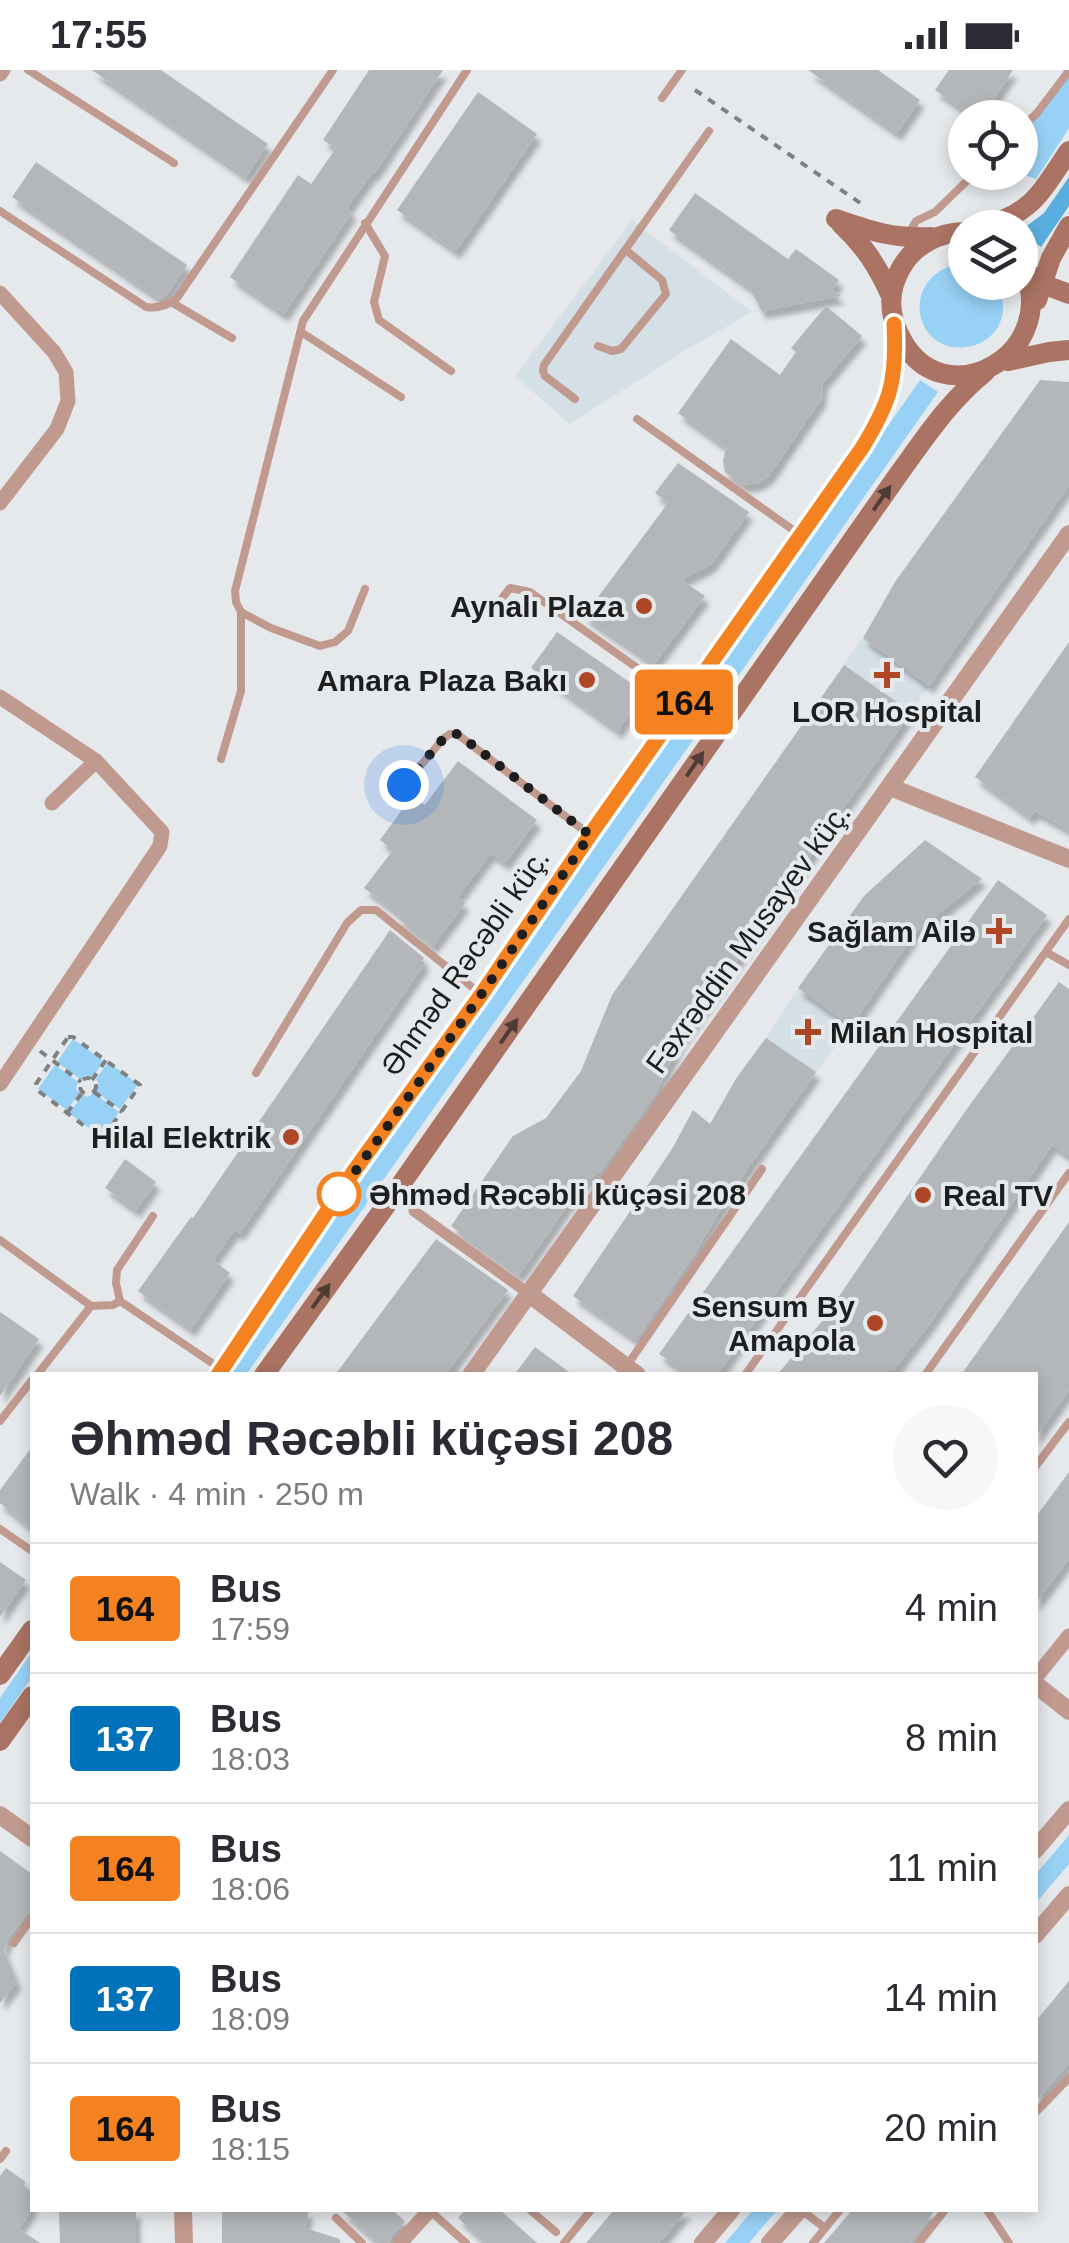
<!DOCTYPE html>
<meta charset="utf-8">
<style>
:root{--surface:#fff;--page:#f7f7f7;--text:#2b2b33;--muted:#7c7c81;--line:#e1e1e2}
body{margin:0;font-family:Arial,sans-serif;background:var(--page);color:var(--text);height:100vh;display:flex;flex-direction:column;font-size:38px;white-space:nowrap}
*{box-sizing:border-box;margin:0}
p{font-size:32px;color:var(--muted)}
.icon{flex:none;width:55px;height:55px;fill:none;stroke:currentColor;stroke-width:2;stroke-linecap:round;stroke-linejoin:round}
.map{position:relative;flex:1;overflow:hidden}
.details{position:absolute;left:30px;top:1302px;width:1008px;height:840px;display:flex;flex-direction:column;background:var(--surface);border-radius:0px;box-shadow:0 5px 15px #0003}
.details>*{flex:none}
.badge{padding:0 20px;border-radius:8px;font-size:35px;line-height:65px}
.buttons{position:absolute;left:948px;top:30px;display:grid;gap:20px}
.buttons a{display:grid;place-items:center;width:90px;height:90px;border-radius:50%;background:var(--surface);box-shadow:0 5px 15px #0003;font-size:50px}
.you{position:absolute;width:50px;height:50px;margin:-25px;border:8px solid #fff;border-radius:50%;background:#1a73e8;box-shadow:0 0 0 15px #1a73e833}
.map>.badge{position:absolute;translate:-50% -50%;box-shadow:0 0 0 5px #fff}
.round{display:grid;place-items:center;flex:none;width:105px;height:105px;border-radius:52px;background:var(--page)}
.overview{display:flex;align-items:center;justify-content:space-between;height:170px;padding:0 40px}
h1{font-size:48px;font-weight:800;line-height:75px}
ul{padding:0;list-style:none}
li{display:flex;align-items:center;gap:30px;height:130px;padding:0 40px;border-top:2px solid var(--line)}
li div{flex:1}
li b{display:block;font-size:38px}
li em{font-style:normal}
li .badge{min-width:110px;font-weight:700;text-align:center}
.status{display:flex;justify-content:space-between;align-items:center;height:70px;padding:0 50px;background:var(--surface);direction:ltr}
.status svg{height:28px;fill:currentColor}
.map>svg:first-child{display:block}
.built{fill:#d5dfe6}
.green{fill:#98d1f6}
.forest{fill:#5aaddf}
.building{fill:#b4b7b9;filter:url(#shadow)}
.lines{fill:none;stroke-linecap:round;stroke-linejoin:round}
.path{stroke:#7e8081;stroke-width:4;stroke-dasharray:8 8;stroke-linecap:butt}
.service{stroke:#c19a8f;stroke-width:8}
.pedestrian{stroke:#c19a8f;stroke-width:11}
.minor{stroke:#c19a8f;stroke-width:15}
.tertiary{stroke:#c19a8f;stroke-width:18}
.secondary{stroke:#aa7363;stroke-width:20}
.oneway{fill:#4e3c37}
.line-casing{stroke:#fff;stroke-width:22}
.line{stroke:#f58220;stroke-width:15}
.walk{stroke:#1d1e1f;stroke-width:10;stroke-dasharray:0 18}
.poi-dot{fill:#af4726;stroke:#e6e9ec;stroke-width:4}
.stop-dot{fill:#fff;stroke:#f58220;stroke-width:5}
.labels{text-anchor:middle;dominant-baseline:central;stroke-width:8;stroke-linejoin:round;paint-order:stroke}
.poi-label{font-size:30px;font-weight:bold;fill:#1d1e1f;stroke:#e6e9ec;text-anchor:end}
.street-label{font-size:30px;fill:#1d1e1f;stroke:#e6e9ec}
.stop-label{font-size:30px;font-weight:bold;fill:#1d1e1f;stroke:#e6e9ec;text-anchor:start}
</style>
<div class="status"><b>17:55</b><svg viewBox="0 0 49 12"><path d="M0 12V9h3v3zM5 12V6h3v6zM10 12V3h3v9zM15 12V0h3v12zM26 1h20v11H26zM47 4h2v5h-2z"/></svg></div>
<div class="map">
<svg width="1069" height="2173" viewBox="0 0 1069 2173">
<defs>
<filter id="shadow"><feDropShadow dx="4.5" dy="8" stdDeviation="2.5" flood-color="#0004"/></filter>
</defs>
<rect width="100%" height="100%" fill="#e6e9ec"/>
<g class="built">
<polygon points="632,150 752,242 681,283 570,354 515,306"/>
<polygon points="863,567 929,616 911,642 844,595"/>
<polygon points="798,918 851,956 816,1002 766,968"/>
</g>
<g class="green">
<polygon points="1064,0 1069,0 1069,58 1036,109 1019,103 1020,67"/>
<path d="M 957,194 L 965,194 L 965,212 L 996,213 C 1004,226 1006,242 998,257 C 991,268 979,276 966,277 C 915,284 898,209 957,194 Z"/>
<polygon points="920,310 938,322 246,1305 226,1305"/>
<polygon points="73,969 104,991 92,1008 85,1005 81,1010 57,992"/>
<polygon points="108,992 138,1014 120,1039 96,1022 99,1014 96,1009"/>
<polygon points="55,995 78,1012 76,1019 80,1023 67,1040 38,1019"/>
<polygon points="94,1023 119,1042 101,1067 69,1043 83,1025 88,1027"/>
<polygon points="32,1582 32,1607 0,1653 0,1628"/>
<polygon points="1069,1765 1069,1794 1035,1834 1035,1805"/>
<polygon points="753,2140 777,2140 749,2173 725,2173"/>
</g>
<polygon class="forest" points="1069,107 1069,136 1041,177 1020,161 1044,143"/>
<g class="building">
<polygon points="92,0 161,0 268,74 246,107"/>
<polygon points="369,0 443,0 374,104 372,103 347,138 352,142 284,244 230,207 298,105 311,114 336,78 323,70"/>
<polygon points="808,0 878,0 920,30 897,63"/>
<polygon points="949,0 1013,0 981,48 975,48 935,20"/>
<polygon points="478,22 537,64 456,181 397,140"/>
<polygon points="36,92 187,195 166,226 160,229 12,127"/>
<polygon points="695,123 788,189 796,179 839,210 832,220 841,226 762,241 749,217 669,160"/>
<polygon points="826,236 862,266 823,313 822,328 769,406 758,413 743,415 725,402 723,391 726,377 678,343 731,269 780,305 796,282 791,278"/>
<polygon points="1040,310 1069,312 1069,415 929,616 863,568 895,512"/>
<polygon points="678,393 749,442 713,492 705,498 681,510 705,526 654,594 584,546 668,433 655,423"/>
<polygon points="557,562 644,622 618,661 531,598"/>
<polygon points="1069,572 1069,760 1035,741 1030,747 975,707"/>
<polygon points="844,595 911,642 680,972 656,1023 600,1102 582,1114 519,1205 451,1156 513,1066 546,1048 581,1001 612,925"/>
<polygon points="458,691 537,750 505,793 491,783 457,828 465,833 433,876 398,848 400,845 364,818 393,780 380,770 412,726 425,735"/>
<polygon points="925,770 982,809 916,862 851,956 798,918 864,826"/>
<polygon points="998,810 1047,845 717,1305 689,1305 659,1284"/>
<polygon points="390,860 424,888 422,891 425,893 240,1163 235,1160 213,1190 230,1203 191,1259 138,1221 191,1147 193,1148"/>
<polygon points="1059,912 1069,919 1069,1086 1052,1075 929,1255 890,1305 777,1305 822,1251 964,1043"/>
<polygon points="766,968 816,1002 733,1119 693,1186 636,1270 573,1226 672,1079 693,1040 710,1054 737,1007"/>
<polygon points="125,1089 156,1112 136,1140 105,1118"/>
<polygon points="1069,1152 1069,1320 1035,1368 1035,1305 961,1305"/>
<polygon points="436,1169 508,1220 445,1305 335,1305"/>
<polygon points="0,1242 39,1269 0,1326"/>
<polygon points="535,1277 573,1305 514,1305"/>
<polygon points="32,1377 32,1458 0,1433 0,1420"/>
<polygon points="1069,1402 1069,1489 1035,1534 1035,1448"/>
<polygon points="0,1492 26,1510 0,1547"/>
<polygon points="0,1781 32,1804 32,1837 8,1869 4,1880 17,1912 0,1933"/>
<polygon points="1069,1911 1069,1993 1035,2032 1035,1952"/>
<polygon points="6,2098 26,2112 23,2116 32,2123 32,2139 19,2159 40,2173 0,2173 0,2106"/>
<polygon points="59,2140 136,2140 136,2173 60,2173"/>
<polygon points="222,2140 309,2140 305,2158 340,2169 340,2173 222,2173"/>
<polygon points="341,2140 392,2140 405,2151 392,2165 389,2173 378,2173"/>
<polygon points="465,2140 500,2140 537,2173 486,2173 458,2148"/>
<polygon points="614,2140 687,2140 659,2173 586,2173"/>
<polygon points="852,2140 935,2140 911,2173 824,2173"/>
</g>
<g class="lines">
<g class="path">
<polyline points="695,20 866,137"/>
<polygon points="68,967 73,967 140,1015 103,1068 100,1068 36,1019 36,1014"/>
<polyline points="40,981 81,1012"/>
<circle cx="88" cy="1016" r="8"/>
<polyline points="92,1010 106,990"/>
<polyline points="94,1022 122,1042"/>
<polyline points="67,1043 82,1023"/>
</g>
<g class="service">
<polyline points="28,0 174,93"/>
<polyline points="662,28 682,0"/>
<polyline points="1020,59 1037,43 1069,1"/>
<path d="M 0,141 L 146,237 C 158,239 168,235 177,228 L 333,0"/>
<polyline points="365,153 385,186 374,232 379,250 451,301"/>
<polyline points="908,165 916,151 935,142 976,102"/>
<polyline points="171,232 232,268"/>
<polyline points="301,262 401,327"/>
<polyline points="598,276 612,281 621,279 666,224 662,210 626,180"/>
<polyline points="575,329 545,306 543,301 544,295 709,61"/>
<polyline points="637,349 800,465"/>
<polyline points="365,519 348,561 335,572 320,576 271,558 241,542 236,532 235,521 303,251 467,0"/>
<polyline points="490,544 510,518 530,522 681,629"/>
<polyline points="221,689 241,621 241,542"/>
<polyline points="404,715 444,668 450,664 457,664 590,765"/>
<polyline points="1046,882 1069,895"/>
<polyline points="256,1003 347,853 361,840 376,840 478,922"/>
<polyline points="0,1170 91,1236 113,1235 120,1231 218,1297"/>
<polyline points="120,1231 116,1213 117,1200 153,1146"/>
<polyline points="626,1297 762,1099"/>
<polyline points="37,1305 91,1236"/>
<polyline points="745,1305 1069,849"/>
<polyline points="925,1305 1069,1103"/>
<polyline points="0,1351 32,1310"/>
<polyline points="1035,1397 1069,1352"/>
<polyline points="0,1459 32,1481"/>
<polyline points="14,1873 32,1847"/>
<polyline points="1035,2043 1069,2008"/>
<polyline points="0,2089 6,2081"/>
<polyline points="429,2140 466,2173"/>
<polyline points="530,2140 556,2162"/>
<polyline points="801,2140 825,2158"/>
<polyline points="987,2140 1009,2173"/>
<polyline points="336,2148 362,2173"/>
<polyline points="564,2173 591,2140"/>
<polyline points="813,2173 840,2140"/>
<polyline points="919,2173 945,2140"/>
</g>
<polyline class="pedestrian" points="414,1141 528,1223"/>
<g class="minor">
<polyline points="0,4 3,0"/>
<polyline points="0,223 54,282 66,302 68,331 57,359 0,433"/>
<polyline points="0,627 96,691 162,762 160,776 152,788 0,1014"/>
<polyline points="52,733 96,691"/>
<polyline points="1035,1608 1069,1566"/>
<polyline points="400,2173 430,2140"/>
</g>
<g class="tertiary">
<polyline points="890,717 1069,789"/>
<polyline points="528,1223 637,1305"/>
<polyline points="471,1305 1069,464"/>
<polyline points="1035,1614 1069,1641"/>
<polyline points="0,1745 32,1768"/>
<polyline points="1035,1780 1069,1740"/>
<polyline points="1035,1865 1069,1825"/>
<polyline points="183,2140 184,2173"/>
<polyline points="703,2173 731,2140"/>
<polyline points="770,2173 799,2140"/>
</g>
<g class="secondary">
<path d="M 836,149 C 870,161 894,169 931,167"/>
<path d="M 841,154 C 864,175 878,197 891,226"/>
<path d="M 976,158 C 1031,146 1039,125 1069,81"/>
<path d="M 965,162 C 939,162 914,175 901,198 C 889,219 888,242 899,264 C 940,354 1069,282 1020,191"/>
<polyline points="1036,207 1045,215 1069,224"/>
<polyline points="1037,230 1051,188 1069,156"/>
<polyline points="1008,291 1049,282 1069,280"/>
<path d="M 218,1305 L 354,1101 L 481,925 L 590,765 L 862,379 C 891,331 897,310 894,254"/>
<path d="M 264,1305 L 392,1127 L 898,405 C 925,368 949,331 985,302"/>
<polyline points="0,1605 32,1560"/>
<polyline points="0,1671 32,1626"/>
</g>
</g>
<defs><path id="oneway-solid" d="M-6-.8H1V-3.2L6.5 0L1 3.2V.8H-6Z" transform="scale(2.5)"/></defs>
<g class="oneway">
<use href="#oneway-solid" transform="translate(882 428) rotate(-55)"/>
<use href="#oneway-solid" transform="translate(695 694) rotate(-55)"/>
<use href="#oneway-solid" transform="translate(509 961) rotate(-55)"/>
<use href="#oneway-solid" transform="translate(321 1226) rotate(-54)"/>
</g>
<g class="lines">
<g class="line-casing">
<path id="line" d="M 218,1305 L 354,1101 L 481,925 L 590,765 L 862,378 C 891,331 897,310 894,254"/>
</g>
<use href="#line" class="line"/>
<polyline class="walk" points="339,1124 332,1134 481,925 590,765 458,664 450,664 444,668 404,715"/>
</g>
<g class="poi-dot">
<circle cx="644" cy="536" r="10"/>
<path d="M882 590h10v10h10v10h-10v10h-10v-10h-10v-10h10z"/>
<circle cx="587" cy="610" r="10"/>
<path d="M994 846h10v10h10v10h-10v10h-10v-10h-10v-10h10z"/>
<path d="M803 947h10v10h10v10h-10v10h-10v-10h-10v-10h10z"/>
<circle cx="291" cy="1067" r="10"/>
<circle cx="923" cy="1125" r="10"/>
<circle cx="875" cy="1253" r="10"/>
</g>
<circle class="stop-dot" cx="339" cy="1124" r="20"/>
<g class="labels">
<g class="poi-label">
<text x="624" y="536">Aynalı Plaza</text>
<text x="567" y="610">Amara Plaza Bakı</text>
<text x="887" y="641" text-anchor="middle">LOR Hospital</text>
<text x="976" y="861">Sağlam Ailə</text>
<text x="830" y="962" text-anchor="start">Milan Hospital</text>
<text x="271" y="1067">Hilal Elektrik</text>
<text x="943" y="1125" text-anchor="start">Real TV</text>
<text x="855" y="1236">Sensum By<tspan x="855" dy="34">Amapola</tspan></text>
</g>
<g class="street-label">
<text transform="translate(748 868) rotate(-54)">Fəxrəddin Musayev küç.</text>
<text transform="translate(465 892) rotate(-55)">Əhməd Rəcəbli küç.</text>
</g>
<g class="stop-label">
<text x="369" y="1124">Əhməd Rəcəbli küçəsi 208</text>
</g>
</g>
</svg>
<div class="buttons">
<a><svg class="icon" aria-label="locate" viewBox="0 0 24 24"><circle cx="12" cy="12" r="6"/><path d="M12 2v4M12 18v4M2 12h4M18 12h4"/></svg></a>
<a><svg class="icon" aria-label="layers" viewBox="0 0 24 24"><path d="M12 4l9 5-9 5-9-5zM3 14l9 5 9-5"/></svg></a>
</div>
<div class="you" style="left:404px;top:715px"></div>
<b class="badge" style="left:684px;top:632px;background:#f58220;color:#111">164</b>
<section class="details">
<div class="overview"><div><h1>Əhməd Rəcəbli küçəsi 208</h1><p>Walk · 4 min · 250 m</p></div><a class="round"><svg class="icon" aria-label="heart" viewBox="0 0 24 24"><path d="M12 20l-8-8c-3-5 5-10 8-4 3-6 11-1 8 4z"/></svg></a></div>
<ul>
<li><span class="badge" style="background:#f58220;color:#111">164</span><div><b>Bus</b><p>17:59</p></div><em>4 min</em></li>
<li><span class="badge" style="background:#0072bc;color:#fff">137</span><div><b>Bus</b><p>18:03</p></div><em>8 min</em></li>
<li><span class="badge" style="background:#f58220;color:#111">164</span><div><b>Bus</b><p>18:06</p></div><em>11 min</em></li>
<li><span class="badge" style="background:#0072bc;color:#fff">137</span><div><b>Bus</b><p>18:09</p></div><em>14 min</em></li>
<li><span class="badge" style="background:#f58220;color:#111">164</span><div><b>Bus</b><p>18:15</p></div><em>20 min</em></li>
</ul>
</section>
</div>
